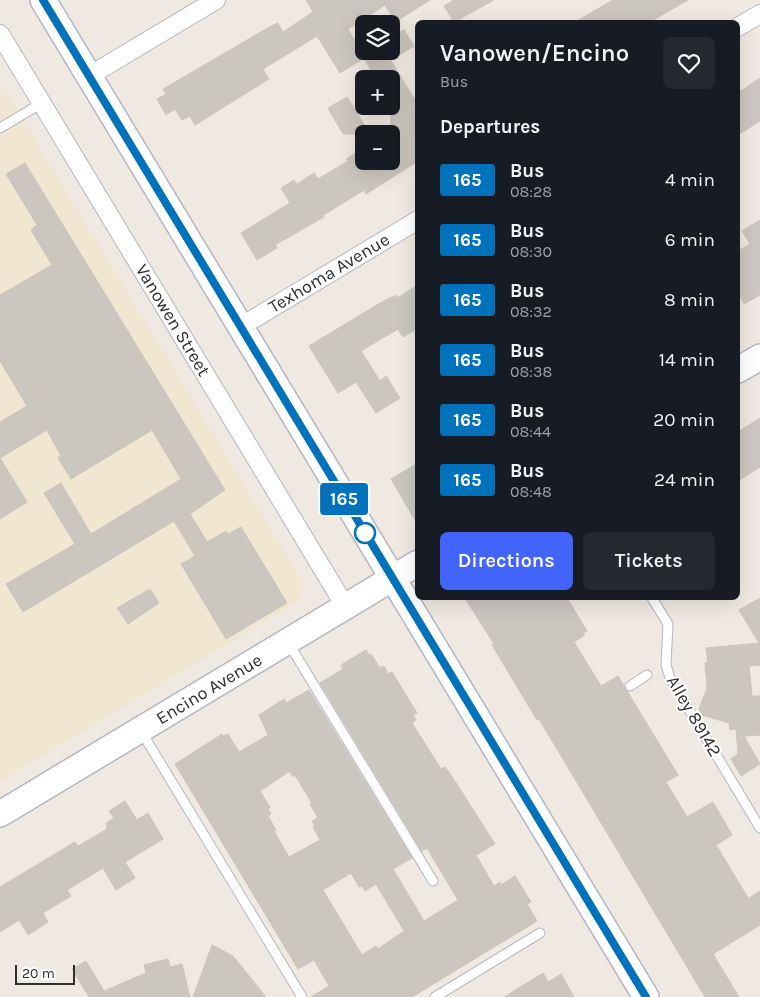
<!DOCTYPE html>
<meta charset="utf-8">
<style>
:root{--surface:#171b24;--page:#242831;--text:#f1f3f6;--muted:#9ea1a6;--accent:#4264fb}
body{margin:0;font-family:Karla,sans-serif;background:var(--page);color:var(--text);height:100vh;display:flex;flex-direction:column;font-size:19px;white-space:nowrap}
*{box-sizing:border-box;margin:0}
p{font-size:16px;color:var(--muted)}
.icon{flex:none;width:28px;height:28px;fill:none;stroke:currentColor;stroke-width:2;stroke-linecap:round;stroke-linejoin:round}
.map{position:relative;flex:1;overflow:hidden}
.sheet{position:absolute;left:415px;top:20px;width:325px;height:580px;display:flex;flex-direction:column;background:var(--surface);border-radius:8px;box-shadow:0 5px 20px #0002}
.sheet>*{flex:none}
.badge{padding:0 10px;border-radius:4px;font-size:18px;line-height:32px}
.buttons{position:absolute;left:355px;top:15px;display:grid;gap:10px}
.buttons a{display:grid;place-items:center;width:45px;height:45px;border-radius:8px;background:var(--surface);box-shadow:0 5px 20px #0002;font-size:25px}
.scale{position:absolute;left:15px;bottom:12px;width:60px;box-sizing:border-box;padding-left:5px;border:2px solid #2e2e2e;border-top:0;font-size:14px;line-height:18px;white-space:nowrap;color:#2e2e2e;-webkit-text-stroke:4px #fff;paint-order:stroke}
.map>.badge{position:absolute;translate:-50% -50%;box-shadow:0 0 0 2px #fff}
h2{padding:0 25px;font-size:19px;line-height:45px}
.round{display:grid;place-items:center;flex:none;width:52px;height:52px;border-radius:8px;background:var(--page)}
.overview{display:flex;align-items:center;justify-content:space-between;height:85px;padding:0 25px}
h1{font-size:24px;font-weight:600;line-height:38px}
.primary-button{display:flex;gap:10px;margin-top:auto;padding:10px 25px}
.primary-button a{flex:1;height:58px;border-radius:8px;background:var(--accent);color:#fff;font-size:20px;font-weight:600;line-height:58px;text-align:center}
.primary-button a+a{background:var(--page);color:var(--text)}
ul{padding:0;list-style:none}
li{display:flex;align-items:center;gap:15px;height:60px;padding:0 25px}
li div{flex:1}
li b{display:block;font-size:19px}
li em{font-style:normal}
li .badge{min-width:55px;font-weight:700;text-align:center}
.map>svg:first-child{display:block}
.education{fill:#f0e6d1}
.building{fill:#cbc7bf;stroke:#cbc5ba;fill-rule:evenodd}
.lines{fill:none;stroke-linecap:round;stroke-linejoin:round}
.lane-casing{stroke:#b4b7c1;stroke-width:11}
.street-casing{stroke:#b4b7c1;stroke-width:20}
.secondary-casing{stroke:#b4b7c1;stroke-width:28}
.lane{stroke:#fff;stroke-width:9}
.street{stroke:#fff;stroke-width:18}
.secondary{stroke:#fff;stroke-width:25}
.line-casing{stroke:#fff;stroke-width:11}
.line{stroke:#0072bc;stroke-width:8}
.stop-dot{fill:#fff;stroke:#0072bc;stroke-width:2.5}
.labels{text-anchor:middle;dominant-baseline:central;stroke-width:4;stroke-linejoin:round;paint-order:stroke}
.street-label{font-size:18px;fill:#2e2e2e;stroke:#fff}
</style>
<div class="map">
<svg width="760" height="997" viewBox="0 0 760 997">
<rect width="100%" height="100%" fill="#efe9e1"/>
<polygon class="education" points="4,88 303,582 303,592 299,601 0,781 0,90"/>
<g class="building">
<polygon points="306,0 430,0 395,22 385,5 348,29 361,51 385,51 418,105 418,161 366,194 364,190 322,216 324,217 275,245 277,248 257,260 241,233 290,203 281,188 294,180 297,184 314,173 318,179 348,161 346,159 364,148 364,161 387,161 391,167 391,79 376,79 364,58 340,73 317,36 263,69 269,79 195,125 190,116 182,120 175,109 166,115 157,99 166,94 163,89 271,26 278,23 283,32 313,12"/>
<polygon points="454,0 494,0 454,22 444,6"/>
<polygon points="613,0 688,0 650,22 575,22"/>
<polygon points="404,30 414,46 391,60 391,37"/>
<polygon points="760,78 760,121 738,135 738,93"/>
<polygon points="347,97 370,134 343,134 328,108"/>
<polygon points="25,163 225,490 190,514 207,542 226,531 228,534 241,527 287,603 226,639 181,564 195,556 174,521 23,612 6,584 75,544 44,493 61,483 91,534 181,479 152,430 71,479 58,458 61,456 47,430 0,458 27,502 0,519 0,422 27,406 0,361 0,295 52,265 31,230 37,225 6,174"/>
<polygon points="760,220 760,295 744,304 738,292 738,251 750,244 742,231"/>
<polygon points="418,285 418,328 403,337 398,329 361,351 380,381 386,376 400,398 376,413 356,382 338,393 309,346 380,303 396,295 397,298"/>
<polygon points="760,418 760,467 738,481 738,432"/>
<polygon points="418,463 418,525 391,479"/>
<polygon points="150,589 159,603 128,624 117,608"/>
<polygon points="465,598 567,598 587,631 583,633 585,635 574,642 601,686 618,676 678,775 666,782 687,817 713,802 732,835 716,845 747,896 749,898 760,891 760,925 713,954 739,997 705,997 539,719 537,720 492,645 494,644"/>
<polygon points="760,598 760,665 749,666 752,696 760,696 760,735 744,736 760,764 741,776 731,759 738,754 736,729 730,730 729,723 702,715 699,709 707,688 705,663 708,662 706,648 759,643 739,610"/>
<path d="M 366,650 L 369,655 L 371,654 L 380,668 L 384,666 L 388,674 L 392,672 L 417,713 L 413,715 L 416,720 L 412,723 L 441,769 L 445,767 L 451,775 L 495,844 L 476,855 L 494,886 L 500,882 L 501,885 L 515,876 L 531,902 L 527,904 L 537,921 L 412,997 L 311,997 L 329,986 L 314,960 L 298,969 L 175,764 L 222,734 L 223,736 L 228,734 L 239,752 L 268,735 L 259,715 L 284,699 L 286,703 L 309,690 L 412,858 L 393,869 L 424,921 L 458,900 L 427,848 L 422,851 L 320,683 L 343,669 L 341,665 ZM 290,771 L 293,777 L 295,775 L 312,803 L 310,804 L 318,818 L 312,821 L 315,826 L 313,827 L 320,840 L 289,857 L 274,831 L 276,830 L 268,816 L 271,814 L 268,809 L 270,807 L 260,791 ZM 351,873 L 359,887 L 362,886 L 365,891 L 376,884 L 404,931 L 378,949 L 376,946 L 362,955 L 323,890 Z"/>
<polygon points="125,801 137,820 148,813 163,839 125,862 135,878 116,890 103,868 67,890 71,896 43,913 48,922 28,935 19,920 0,932 0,887 75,842 78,846 107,829 106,823 114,818 109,811"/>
<polygon points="212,945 233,956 266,997 193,997"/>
<polygon points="168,959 170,967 182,964 190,997 89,997 72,969 86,961 104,991 146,973 144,965"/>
<polygon points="543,973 548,982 561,974 574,997 504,997"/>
</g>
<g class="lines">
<g class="lane-casing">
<g id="lane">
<polyline points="0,128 42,103"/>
<polyline points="652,598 668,624 666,665 670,678 760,828"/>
<polyline points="289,644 433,881"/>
<polyline points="630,686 647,675"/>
<polyline points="141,731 302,997"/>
<polyline points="435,997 540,933"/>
</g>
</g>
<g class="street-casing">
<g id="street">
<polyline points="738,27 760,14"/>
<polyline points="0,34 345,606"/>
<polyline points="89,76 216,0"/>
<polyline points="240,327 418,220"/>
</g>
</g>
<g class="secondary-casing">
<g id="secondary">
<polyline points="43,0 646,997"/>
<polyline points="738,370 760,357"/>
<polyline points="0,814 418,563"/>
</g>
</g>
<use href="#lane" class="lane"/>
<use href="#street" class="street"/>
<use href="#secondary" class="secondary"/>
</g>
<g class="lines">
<g class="line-casing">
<polyline id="line" points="43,0 646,997"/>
</g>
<use href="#line" class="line"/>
</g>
<circle class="stop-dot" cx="365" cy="533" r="10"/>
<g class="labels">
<g class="street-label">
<text transform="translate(329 273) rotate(-31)">Texhoma Avenue</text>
<text transform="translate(173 320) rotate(59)">Vanowen Street</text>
<text transform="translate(209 689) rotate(-31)">Encino Avenue</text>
<text transform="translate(694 716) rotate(60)">Alley 89142</text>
</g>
</g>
</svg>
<div class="buttons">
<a><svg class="icon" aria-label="layers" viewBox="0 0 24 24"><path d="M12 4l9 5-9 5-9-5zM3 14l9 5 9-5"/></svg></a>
<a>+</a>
<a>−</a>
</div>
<div class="scale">20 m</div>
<b class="badge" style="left:344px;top:499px;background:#0072bc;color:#fff">165</b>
<section class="sheet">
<div class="overview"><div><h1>Vanowen/Encino</h1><p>Bus</p></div><a class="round"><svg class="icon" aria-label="heart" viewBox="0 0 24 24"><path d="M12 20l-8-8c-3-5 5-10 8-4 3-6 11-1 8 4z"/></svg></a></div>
<h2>Departures</h2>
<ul>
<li><span class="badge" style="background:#0072bc;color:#fff">165</span><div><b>Bus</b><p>08:28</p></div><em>4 min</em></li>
<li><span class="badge" style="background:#0072bc;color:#fff">165</span><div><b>Bus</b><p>08:30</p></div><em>6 min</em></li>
<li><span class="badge" style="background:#0072bc;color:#fff">165</span><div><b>Bus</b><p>08:32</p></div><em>8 min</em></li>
<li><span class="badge" style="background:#0072bc;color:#fff">165</span><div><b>Bus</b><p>08:38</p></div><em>14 min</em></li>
<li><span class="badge" style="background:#0072bc;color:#fff">165</span><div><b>Bus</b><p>08:44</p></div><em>20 min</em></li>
<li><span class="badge" style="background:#0072bc;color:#fff">165</span><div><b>Bus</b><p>08:48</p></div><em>24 min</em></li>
</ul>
<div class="primary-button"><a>Directions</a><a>Tickets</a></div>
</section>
</div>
